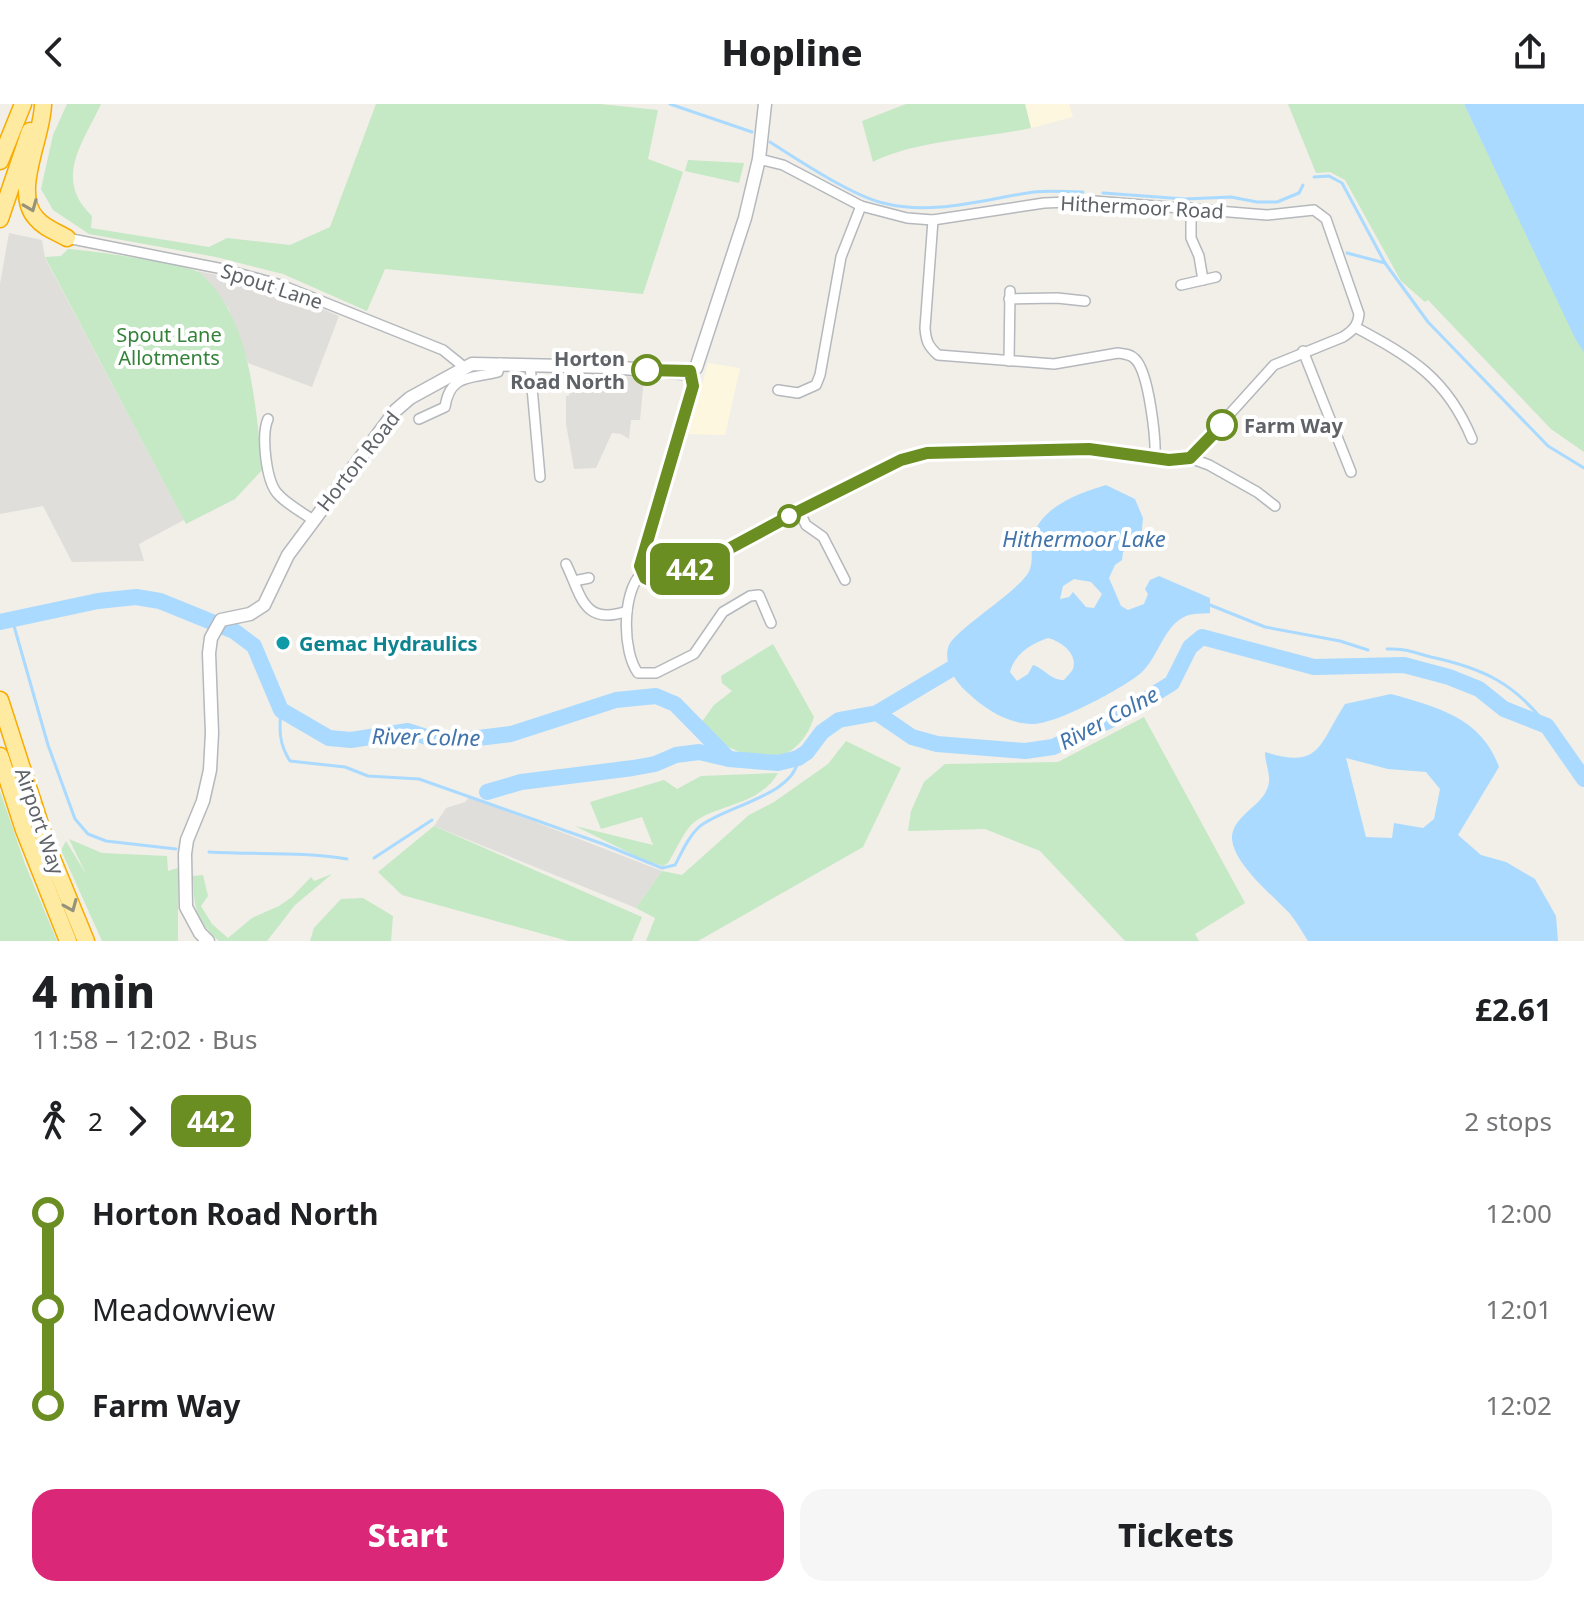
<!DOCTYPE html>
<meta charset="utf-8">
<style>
:root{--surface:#fff;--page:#f6f6f6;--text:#202124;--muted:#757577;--accent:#db2777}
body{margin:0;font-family:"Noto Sans",sans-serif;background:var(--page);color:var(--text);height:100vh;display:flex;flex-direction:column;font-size:30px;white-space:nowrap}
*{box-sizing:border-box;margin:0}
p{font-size:26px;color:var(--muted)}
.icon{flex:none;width:44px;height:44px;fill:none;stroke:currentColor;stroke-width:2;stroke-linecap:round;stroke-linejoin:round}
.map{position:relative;height:837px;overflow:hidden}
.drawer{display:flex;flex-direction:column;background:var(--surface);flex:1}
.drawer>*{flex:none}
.badge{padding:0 16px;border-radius:12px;font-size:28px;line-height:52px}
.map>.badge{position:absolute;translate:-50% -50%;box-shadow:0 0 0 4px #fff}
.legs{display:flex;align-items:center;gap:12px;height:88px;padding:0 32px;font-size:26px}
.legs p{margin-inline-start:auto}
.headline{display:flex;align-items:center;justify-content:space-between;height:136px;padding:0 32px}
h1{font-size:44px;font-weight:800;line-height:60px}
.action{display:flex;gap:16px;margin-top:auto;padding:16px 32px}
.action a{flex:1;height:92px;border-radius:24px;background:var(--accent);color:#fff;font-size:32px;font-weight:800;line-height:92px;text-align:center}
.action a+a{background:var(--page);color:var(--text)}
ul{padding:0 32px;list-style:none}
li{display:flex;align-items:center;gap:28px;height:96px;font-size:30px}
li i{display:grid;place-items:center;width:12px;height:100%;margin:0 10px;background:currentColor}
li i::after{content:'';width:20px;height:20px;margin:-10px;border:6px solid;border-radius:50%;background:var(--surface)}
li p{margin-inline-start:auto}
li:first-child i{background:linear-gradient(#0000 50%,currentColor 0)}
li:last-child i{background:linear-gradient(currentColor 50%,#0000 0)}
header{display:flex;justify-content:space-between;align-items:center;height:104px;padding:0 32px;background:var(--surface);font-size:36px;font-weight:800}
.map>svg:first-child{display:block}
.commercial{fill:#fef7e0}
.industrial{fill:#e0deda}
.green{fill:#c5e8c5}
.water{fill:#aadaff;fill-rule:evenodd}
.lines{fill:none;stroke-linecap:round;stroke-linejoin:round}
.stream{stroke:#aadaff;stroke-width:3}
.river{stroke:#aadaff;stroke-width:16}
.minor-casing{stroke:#b5b8bc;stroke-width:12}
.tertiary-casing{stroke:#b5b8bc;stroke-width:15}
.trunk-casing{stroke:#f9ab00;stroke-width:19}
.minor{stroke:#fff;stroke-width:9}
.tertiary{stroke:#fff;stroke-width:12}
.trunk{stroke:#feeaa1;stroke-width:16}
.oneway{stroke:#97927c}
.line-1-casing{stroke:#fff;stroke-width:18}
.line-1{stroke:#6b8e23;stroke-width:12}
.stop-1-dot{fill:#fff;stroke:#6b8e23;stroke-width:4}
.culture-dot{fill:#0f9aa8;stroke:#fff;stroke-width:3}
.labels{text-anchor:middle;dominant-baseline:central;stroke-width:8;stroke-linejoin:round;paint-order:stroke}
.street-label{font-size:20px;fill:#5f6368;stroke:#fff}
.park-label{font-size:20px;fill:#348238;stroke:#fff}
.stop-label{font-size:20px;font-weight:bold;fill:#5f6368;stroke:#fff;text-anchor:end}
.culture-label{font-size:20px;font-weight:bold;fill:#0d838f;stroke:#fff;text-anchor:start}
.water-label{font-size:22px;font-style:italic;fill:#4174aa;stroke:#fff}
</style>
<header><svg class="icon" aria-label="back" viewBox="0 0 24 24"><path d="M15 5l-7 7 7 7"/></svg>Hopline<svg class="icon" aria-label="share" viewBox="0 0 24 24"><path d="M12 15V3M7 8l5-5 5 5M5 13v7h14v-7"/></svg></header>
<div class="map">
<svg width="1584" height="837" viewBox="0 0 1584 837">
<rect width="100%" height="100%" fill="#f1efe8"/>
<g class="commercial">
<polygon points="1025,0 1069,0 1073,13 1031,24"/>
<polygon points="708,259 740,264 725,331 688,330"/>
</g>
<g class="industrial">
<polygon points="9,129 42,136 45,154 184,416 139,440 144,457 72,458 43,402 0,410 0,180"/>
<polygon points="198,167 240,176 290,191 339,212 312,283 248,259 229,205"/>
<polygon points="572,268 579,273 593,269 644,274 640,316 631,316 629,335 621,330 612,329 596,364 574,365 566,320 566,292 569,292"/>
<polygon points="470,692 478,696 662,767 636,804 434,722 446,704 465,698"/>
</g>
<g class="green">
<path d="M 67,0 L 101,0 C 83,39 53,75 92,112 L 91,124 L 209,143 L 227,134 L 290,141 L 330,123 L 376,0 L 600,0 L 658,6 L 648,55 L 683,68 L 643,190 L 385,165 L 367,207 L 283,170 L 216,153 L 89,130 L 53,106 L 41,85 L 53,31 Z"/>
<path d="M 906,0 L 1025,0 L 1031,24 C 985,34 912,37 873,58 L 862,17 Z"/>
<polygon points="1288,0 1464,0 1584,249 1584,348 1551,325 1428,196 1425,198 1401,177 1345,76 1330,68 1316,69"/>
<polygon points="688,56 744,59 739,79 685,67"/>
<path d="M 68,145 C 87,146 189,160 200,169 C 253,216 254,300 263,365 L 235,395 L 186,420 L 45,153 L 61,152 Z"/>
<path d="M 773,540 L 814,613 C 802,651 772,663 735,646 C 722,641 710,630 698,623 L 714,601 L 732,587 L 722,579 L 721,572 Z"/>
<polygon points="1144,613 1245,799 1195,830 1199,837 1125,837 1040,747 985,725 908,727 911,707 924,678 945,660 1058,658"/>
<polygon points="846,637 901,664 863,743 698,837 646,837 655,814 636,804 662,767 682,771 749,711 774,698 828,660"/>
<path d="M 778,669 C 759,703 712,700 691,721 C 682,731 675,748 668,759 L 663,762 L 642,755 L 575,722 L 653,741 L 642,713 L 601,725 L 590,698 L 664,676 L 677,685 L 701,672 Z"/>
<polygon points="0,687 25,760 57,837 0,837"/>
<polygon points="434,722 642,813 632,837 568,837 402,791 378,768"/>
<polygon points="69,735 102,749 167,752 168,767 178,764 178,837 102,837 61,746 66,737 86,770"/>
<path d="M 332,770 L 295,801 L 267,837 L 219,837 C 195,815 194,803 193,772 L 203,771 L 208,792 L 201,802 L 212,820 L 228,834 L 252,814 L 279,802 L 292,793 L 311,773 L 314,777 Z"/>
<polygon points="363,794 393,812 391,837 310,837 314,824 341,795"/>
</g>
<g class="water">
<polygon points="1464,0 1584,0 1584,249 1574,232"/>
<path d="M 1106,381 L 1135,395 L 1143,414 L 1141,436 L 1123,448 L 1122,456 L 1115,461 L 1109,474 L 1121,502 L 1128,506 L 1144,500 L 1148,490 L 1145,485 L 1150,476 L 1159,472 L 1210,494 L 1210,509 C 1203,510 1193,509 1186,512 C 1164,521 1158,554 1141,569 C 1123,584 1055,621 1032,620 C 1007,619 986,606 968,589 C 956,579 942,558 949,541 C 958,524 1010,493 1026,472 C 1034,463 1031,449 1032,437 C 1037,404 1079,389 1106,381 ZM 1074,475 L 1091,478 L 1102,490 L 1094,504 L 1086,503 L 1073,488 L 1069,493 L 1060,495 L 1063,482 ZM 1048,534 C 1060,537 1078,549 1073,565 C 1071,569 1067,572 1064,576 C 1050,576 1045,565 1033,561 L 1028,570 L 1017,577 L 1010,568 C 1015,550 1030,540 1048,534 Z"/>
<path d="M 1391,590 C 1437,603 1482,614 1499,663 L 1458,731 L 1481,751 L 1506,758 L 1535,775 L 1556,812 L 1558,837 L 1308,837 C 1303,829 1297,819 1291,811 C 1276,794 1224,753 1233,727 C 1240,707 1266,700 1269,678 C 1270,669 1265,658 1265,648 C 1321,666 1319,640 1345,600 ZM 1346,654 L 1388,665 L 1426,668 L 1440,685 L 1434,715 L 1423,724 L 1394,719 L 1392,734 L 1366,733 Z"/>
</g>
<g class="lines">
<g class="stream">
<polyline points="670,0 752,28"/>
<path d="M 770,38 C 798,56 851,91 883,99 C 934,112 984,95 1034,88 C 1050,86 1067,88 1083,88"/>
<polyline points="1314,73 1329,72 1342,79 1385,159 1428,218 1548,342 1584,364"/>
<polyline points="1103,89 1185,95 1231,93 1257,98 1277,98 1299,89 1303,81"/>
<polyline points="1347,149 1385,159"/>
<polyline points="1210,501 1265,523 1340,537 1368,546"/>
<polyline points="12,515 48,641 75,715 88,730 106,737 176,745"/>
<path d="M 1387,545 C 1404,544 1415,549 1431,553 C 1482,564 1515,579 1547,622"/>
<path d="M 281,606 C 279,626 279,640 290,657 L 345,663 L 368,672 L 419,675 L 603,740 L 662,764 L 675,761 C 682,748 688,733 699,723 C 722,703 797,691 798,654"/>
<path d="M 209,748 C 255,751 302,747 347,755"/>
<polyline points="374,754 432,716"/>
</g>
<g class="river">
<polyline points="0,518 98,497 136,493 160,497 234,527 254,542 281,606 329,634 351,636 408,627 433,635 462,636 511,630 616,596 656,592 675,600 729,655"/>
<polyline points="877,609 912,633 937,640 1025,647 1053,643 1119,612 1172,579 1190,543 1202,533 1314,563 1404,561 1449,573 1479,585 1504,605 1547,622 1584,675"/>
<polyline points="487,688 521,678 633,664 655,660 676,651 699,648 729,655 778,659 798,654 807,648 822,628 839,616 877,609 951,565"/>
</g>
<g class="minor-casing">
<g id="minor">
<polyline points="1191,104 1191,134 1199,152 1203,176"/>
<path d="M 933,116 L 925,224 C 926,237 928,242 938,251 L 1054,260 L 1118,249 C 1125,250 1130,250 1135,255 C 1149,268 1156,335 1155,354"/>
<polyline points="67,134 223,165 281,181 443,246 464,263"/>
<polyline points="1181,181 1216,173"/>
<polyline points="1009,195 1057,194 1085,197"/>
<path d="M 1355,223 C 1411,253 1447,274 1472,335"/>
<polyline points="1303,247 1351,368"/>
<polyline points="1009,257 1010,187"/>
<polyline points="530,261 540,373"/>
<polyline points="778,286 798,289 816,281 820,271 841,153 861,102"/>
<path d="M 268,315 C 261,331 266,376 277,389 C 286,400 302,408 313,416"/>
<path d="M 419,315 L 445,303 C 450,269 472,275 498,268 L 500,259"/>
<polyline points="1190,354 1209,361 1257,388 1275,402"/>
<polyline points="799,407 806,421 823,433 845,476"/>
<path d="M 566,460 C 581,490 583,523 627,507"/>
<path d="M 641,470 C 648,478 657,479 667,478 L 797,408 L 901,356 L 927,349 L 1089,345 L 1169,356 L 1190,354 L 1274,261 L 1343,233 C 1352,227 1358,222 1359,210 L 1326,115 L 1314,106 L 1267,111 L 1094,97 L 1044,99 L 933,116 L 907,114 L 861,102 L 783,61 L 759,55"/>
<path d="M 641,470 C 622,489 622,547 638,569 L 656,569 L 694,550 L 723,508 L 750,492 L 759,491 L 771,519"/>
<polyline points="641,470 640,462 645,445 693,282 690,267"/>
<polyline points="574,477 589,474"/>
</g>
</g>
<g class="tertiary-casing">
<polyline id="tertiary" points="208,837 200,829 186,803 185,750 187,736 203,697 210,666 212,629 209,549 211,534 221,516 250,510 264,501 288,451 396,306 410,294 472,260 611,263 682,269 696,264 745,114 759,55 765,0"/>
</g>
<g class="trunk-casing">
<g id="trunk">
<path d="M 43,0 C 43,32 12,88 36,114 C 44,124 57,128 67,134"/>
<polyline points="0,57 23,0"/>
<polyline points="0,115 30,27"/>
<polyline points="0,596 47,742 86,837"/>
<polyline points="0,652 24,726 68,837"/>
</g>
</g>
<use href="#minor" class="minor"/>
<use href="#tertiary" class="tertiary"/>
<use href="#trunk" class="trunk"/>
</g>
<defs><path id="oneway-chevron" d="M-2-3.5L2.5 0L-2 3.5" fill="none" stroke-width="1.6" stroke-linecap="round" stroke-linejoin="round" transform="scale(2)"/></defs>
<g class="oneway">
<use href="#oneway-chevron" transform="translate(31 102) rotate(68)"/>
<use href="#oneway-chevron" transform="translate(71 802) rotate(67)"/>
</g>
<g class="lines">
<g class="line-1-casing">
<polyline id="line-1" points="647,266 690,267 693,282 640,462 645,474 656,479 667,478 799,407 901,356 927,349 1089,345 1169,356 1190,354 1222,321"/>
</g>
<use href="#line-1" class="line-1"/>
</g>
<g class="stop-1-dot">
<circle cx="647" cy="266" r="14"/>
<circle cx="1222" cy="321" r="14"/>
<circle cx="789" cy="412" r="10"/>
</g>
<circle class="culture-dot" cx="283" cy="539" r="8"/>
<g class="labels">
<g class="street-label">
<text transform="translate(1142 103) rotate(3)">Hithermoor Road</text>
<text transform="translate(272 182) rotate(18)">Spout Lane</text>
<text transform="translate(358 357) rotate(-52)">Horton Road</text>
<text transform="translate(40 717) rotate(71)">Airport Way</text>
</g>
<g class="park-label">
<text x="169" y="230">Spout Lane<tspan x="169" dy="23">Allotments</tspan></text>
</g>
<g class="stop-label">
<text x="625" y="254">Horton<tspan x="625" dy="23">Road North</tspan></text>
<text x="1244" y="321" text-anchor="start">Farm Way</text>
</g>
<g class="culture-label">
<text x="299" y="539">Gemac Hydraulics</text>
</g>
<g class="water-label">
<text x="1084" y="434">Hithermoor Lake</text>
<text transform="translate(1108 613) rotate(-28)">River Colne</text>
<text transform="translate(426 632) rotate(1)">River Colne</text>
</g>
</g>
</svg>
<b class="badge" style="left:690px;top:465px;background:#6b8e23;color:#fff">442</b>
</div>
<section class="drawer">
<div class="headline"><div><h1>4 min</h1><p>11:58 – 12:02 · Bus</p></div><b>£2.61</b></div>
<div class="legs"><svg class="icon" aria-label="walk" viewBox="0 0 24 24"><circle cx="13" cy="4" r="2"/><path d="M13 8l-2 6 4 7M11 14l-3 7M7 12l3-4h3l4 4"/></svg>2<svg class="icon" aria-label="forward" viewBox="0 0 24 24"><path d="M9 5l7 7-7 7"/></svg><b class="badge" style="background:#6b8e23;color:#fff">442</b><p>2 stops</p></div>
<ul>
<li><i style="color:#6b8e23"></i><b>Horton Road North</b><p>12:00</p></li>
<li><i style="color:#6b8e23"></i><span>Meadowview</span><p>12:01</p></li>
<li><i style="color:#6b8e23"></i><b>Farm Way</b><p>12:02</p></li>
</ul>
<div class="action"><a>Start</a><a>Tickets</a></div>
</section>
